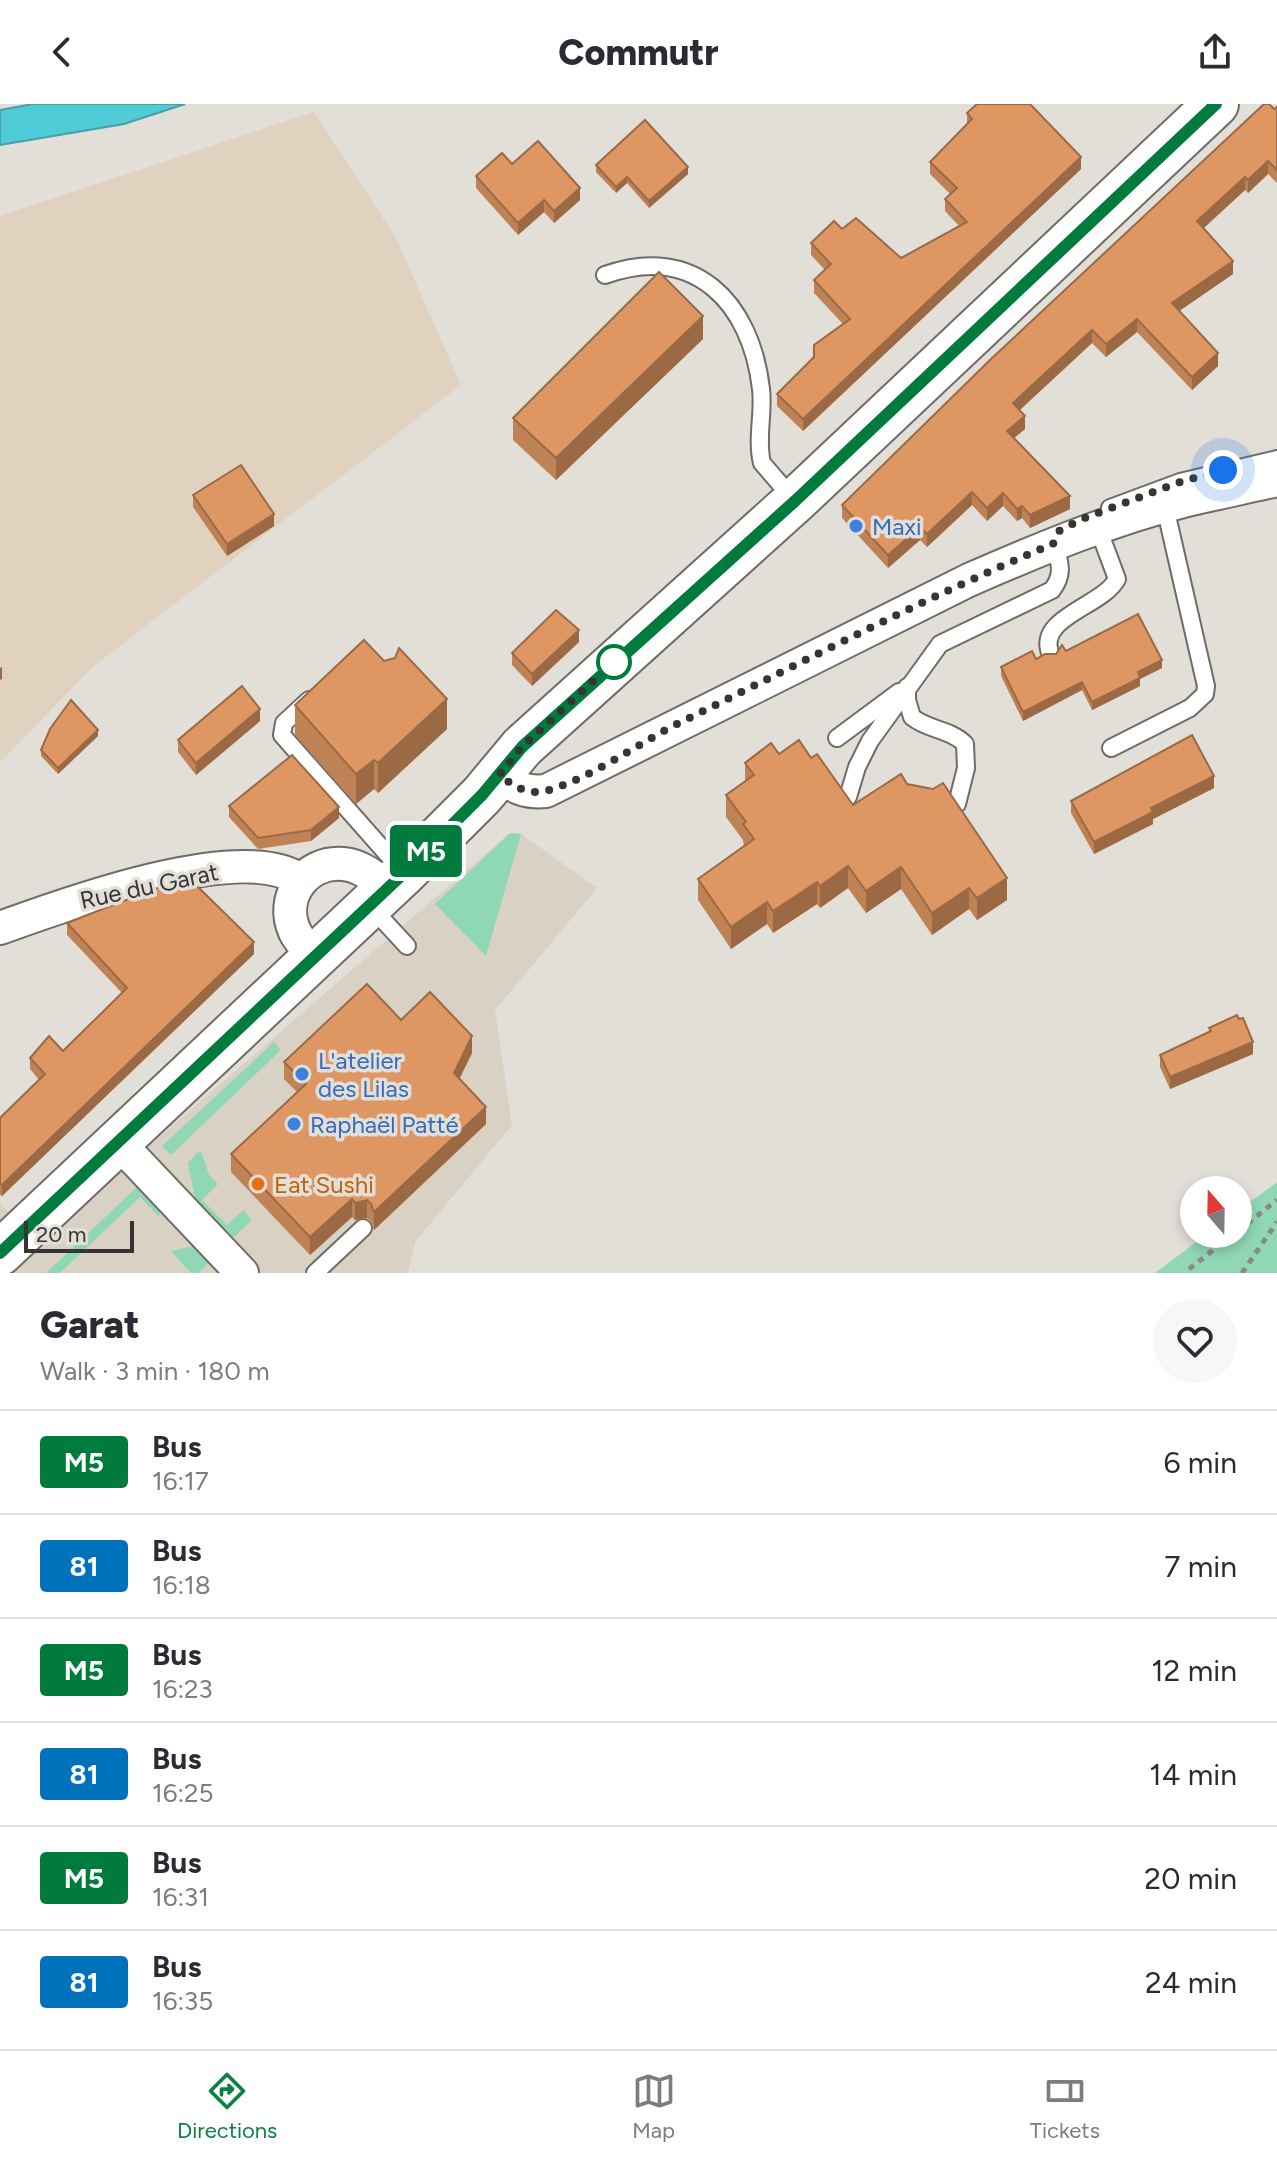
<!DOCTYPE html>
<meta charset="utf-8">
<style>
:root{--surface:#fff;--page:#f7f7f7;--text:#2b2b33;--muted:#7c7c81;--line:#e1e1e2;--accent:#0b8043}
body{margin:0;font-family:Figtree,sans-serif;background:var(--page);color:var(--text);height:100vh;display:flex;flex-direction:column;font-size:30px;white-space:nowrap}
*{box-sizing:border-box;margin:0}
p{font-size:26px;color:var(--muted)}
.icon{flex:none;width:44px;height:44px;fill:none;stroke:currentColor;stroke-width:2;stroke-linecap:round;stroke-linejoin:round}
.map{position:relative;height:1169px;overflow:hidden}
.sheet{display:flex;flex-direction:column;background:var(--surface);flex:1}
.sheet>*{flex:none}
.badge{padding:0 16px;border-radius:6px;font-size:28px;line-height:52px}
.needle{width:52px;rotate:340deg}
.controls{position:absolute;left:1180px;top:1072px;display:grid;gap:16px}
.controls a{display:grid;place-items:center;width:72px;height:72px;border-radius:50%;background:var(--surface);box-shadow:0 4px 12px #0003;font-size:40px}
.scale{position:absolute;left:24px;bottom:20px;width:110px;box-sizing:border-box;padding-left:8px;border:4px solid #373533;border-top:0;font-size:22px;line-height:28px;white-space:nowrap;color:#373533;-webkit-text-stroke:6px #e2ded8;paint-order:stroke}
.you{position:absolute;width:40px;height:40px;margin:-20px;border:6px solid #fff;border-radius:50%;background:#1a73e8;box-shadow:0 0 0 12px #1a73e833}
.map>.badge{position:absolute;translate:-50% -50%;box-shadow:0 0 0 4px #fff}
.round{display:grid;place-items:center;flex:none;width:84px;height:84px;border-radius:42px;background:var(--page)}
.overview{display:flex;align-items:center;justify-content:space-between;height:136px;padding:0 40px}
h1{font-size:38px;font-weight:800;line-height:60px}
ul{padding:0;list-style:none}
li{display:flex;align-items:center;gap:24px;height:104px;padding:0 40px;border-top:2px solid var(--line)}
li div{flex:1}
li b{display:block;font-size:30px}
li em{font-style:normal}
li .badge{min-width:88px;font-weight:700;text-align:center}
header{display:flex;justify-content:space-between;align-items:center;height:104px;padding:0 40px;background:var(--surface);font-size:36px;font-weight:800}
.tabs{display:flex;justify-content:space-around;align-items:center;height:112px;border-top:2px solid var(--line);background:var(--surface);font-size:22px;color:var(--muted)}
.tabs a{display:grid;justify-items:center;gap:4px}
.tabs .active{color:var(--accent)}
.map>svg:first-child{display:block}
.built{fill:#dad1c5}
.industrial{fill:#e1d2c0}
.green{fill:#90d8b5}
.water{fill:#50ccd8;stroke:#489fa6;stroke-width:2}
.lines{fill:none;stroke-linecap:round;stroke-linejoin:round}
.lane-casing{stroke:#6f6b65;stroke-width:20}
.street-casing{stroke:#6f6b65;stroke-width:36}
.secondary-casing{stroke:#6f6b65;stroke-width:48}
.path{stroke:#8c8985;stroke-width:5;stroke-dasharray:6 6;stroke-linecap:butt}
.lane{stroke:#fff;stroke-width:16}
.street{stroke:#fff;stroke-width:32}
.secondary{stroke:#fff;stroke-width:44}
.wall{fill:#bf8255}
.shaded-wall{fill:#9b6a45}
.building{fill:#de9763;stroke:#9b6a45;stroke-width:2}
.line-casing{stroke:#fff;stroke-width:18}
.line{stroke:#007b3d;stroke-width:12}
.walk{stroke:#373533;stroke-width:8;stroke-dasharray:0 14.4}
.shop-dot{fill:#3f7fe0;stroke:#e2ded8;stroke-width:3}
.stop-dot{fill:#fff;stroke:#007b3d;stroke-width:4}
.food-dot{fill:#e8710a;stroke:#e2ded8;stroke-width:3}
.labels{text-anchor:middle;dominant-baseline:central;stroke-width:7;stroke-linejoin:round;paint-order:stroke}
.shop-label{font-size:24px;fill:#366cbe;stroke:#e2ded8;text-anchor:start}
.street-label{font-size:24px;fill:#373533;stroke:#e2ded8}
.food-label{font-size:24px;fill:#c56008;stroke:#e2ded8;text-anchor:start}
</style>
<header><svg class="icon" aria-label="back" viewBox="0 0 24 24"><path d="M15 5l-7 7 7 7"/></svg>Commutr<svg class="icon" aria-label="share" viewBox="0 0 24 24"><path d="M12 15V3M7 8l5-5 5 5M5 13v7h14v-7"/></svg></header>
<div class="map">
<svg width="1277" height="1169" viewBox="0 0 1277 1169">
<rect width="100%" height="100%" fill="#e2ded8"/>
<polygon class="built" points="510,729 521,730 597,784 495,906 512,1021 415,1138 408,1169 0,1169 0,1100 39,1137"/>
<polygon class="industrial" points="314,8 396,134 461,281 95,561 0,658 0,112"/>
<g class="green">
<polygon points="510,729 521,730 486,852 435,800"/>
<polygon points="274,938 281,946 171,1051 162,1042"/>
<polygon points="198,1048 202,1049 209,1071 218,1080 202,1096 227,1121 243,1106 252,1116 233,1134 195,1095 188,1059"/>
<polygon points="1277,1078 1277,1169 1155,1169 1207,1130 1238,1130 1238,1107"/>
<polygon points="138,1082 160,1107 159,1113 140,1093 60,1169 46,1169"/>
<polygon points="193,1142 210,1158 198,1169 191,1169 171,1147"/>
</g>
<polygon class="water" points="33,0 185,0 124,20 0,41 0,6"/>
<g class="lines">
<g class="lane-casing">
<g id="lane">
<path d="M 605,171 C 694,139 751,198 761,285 C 764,309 756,335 762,359 L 794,396"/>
<polyline points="1110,404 1180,378 1277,355"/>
<path d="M 1050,549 C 1037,513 1103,502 1117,475 L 1098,424"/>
<path d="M 907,583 L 907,596 L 912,613 C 928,626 950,625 965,640 L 966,664 L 957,700"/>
<polyline points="309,596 284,619 282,631 403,768"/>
<polyline points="837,634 899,588"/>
<polyline points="1111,644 1190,604 1205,590 1206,582 1165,403"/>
<path d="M 848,693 L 857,663 L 870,637 L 940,540 L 1052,486 C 1066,468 1058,456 1054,436"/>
<polyline points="370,802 407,842"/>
<polyline points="315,1169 363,1124"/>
</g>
</g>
<g class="street-casing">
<g id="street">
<path d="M 499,671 C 516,684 525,689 546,687 L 969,476 C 1040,445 1112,415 1187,396 C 1217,389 1247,383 1277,376"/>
<path d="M 0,824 C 63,801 243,735 300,776"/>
<path d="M 315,853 C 308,845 300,838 295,828 C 279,794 305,757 343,760 C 360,761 375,773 387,784"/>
<polyline points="118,1038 242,1169"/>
</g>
</g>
<g class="secondary-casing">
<polyline id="secondary" points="0,1149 404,769 482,691 522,643 795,397 1216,0"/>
</g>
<g class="path">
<polyline points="1238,1127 1277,1096"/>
<polyline points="1189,1165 1234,1130"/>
<polyline points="1242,1169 1277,1118"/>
</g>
<use href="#lane" class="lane"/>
<use href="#street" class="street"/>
<use href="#secondary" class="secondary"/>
</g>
<g class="wall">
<polygon points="1277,3 1277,79 1268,70 1248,89 1245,86 1204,124 1233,170 1179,207 1218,262 1192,286 1137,228 1106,253 1092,239 1020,306 1025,325 1014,334 1070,405 1030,424 1022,414 1017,417 1003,402 987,417 972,401 927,443 920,436 888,464 842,414 842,401"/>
<polygon points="967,9 1081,65 803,327 777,302 777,290 814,253 843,220 814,189 814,176 825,166 811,151 811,139 842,125 901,154 959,122 945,107 945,95 950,90 930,70 930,58 967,21"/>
<polygon points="512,60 580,96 554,119 544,108 518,131 476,84 476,72"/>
<polygon points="596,61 688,70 649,104 627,79 616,89 596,68"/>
<polygon points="703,235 556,376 513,336 513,314"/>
<polygon points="193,391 274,422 227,452 193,403"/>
<polygon points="579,538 532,582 512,561 512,549"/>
<polygon points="1066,547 1162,564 1140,575 1140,582 1092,606 1082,586 1023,617 1001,572 1001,563"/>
<polygon points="295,601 447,625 378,689 374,685 356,700 295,631"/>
<polygon points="260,617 196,671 178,648 178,636"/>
<polygon points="98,632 58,670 41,652 41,646"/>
<polygon points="779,650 811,654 853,701 907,680 1007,796 977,816 969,805 932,831 901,785 866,809 848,784 820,804 817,800 773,829 767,820 731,845 698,796 698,775 744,743 743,736 726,713 726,691 745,677 745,659"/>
<polygon points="1214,684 1153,715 1153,720 1094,750 1071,709 1071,697"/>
<polygon points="229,702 339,714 311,737 258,745 229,713"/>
<polygon points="128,791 254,850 2,1092 0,1091 0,1014 39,976 30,965 30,954 63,947 122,889 67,831 67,819 128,796"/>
<polygon points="401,916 472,949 459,975 486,1020 374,1126 371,1117 367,1114 355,1116 352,1113 310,1151 231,1068 231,1050 297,988 284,975 284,958"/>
<polygon points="1209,924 1253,950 1170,985 1160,963 1160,951 1209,928"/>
</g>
<g class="shaded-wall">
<polygon points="1081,53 1081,65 803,327 803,315"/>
<polygon points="1268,57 1268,70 1248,89 1248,76"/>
<polygon points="688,63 688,70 649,104 649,97"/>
<polygon points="627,73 627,79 616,89 616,83"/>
<polygon points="1245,73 1245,86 1197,130 1197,117"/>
<polygon points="580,84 580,96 554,119 554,107"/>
<polygon points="544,96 544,108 518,131 518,119"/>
<polygon points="1233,157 1233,170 1172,212 1172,199"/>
<polygon points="703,212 703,235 556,376 556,354"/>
<polygon points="1137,215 1137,228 1106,253 1106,240"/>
<polygon points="1092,226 1092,239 1013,312 1013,299"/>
<polygon points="1218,249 1218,262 1192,286 1192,273"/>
<polygon points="1025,312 1025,325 1007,340 1007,327"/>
<polygon points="972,388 972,401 927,443 927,430"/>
<polygon points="1003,389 1003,402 987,417 987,404"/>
<polygon points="1070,392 1070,405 1030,424 1030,411"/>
<polygon points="1022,402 1022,414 1017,417 1017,405"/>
<polygon points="274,410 274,422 227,452 227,440"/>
<polygon points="920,423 920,436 888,464 888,451"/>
<polygon points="579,526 579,538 532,582 532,570"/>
<polygon points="1162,556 1162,564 1140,575 1140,582 1092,606 1092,598 1138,568"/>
<polygon points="2,563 2,575 0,576 0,564"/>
<polygon points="1082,578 1082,586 1023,617 1023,608"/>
<polygon points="447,595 447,625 378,689 378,659"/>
<polygon points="260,605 260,617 196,671 196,659"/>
<polygon points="98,626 98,632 58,670 58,664"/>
<polygon points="374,656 374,685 356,700 356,670"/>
<polygon points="1214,672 1214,684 1153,715 1153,720 1094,750 1094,738 1151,704"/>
<polygon points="339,703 339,714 311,737 311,726"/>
<polygon points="848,762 848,784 820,804 820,782"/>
<polygon points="901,763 901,785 866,809 866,787"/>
<polygon points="1007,774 1007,796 977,816 977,794"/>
<polygon points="817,778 817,800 773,829 773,807"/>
<polygon points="969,784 969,805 932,831 932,809"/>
<polygon points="767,798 767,820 731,845 731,823"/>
<polygon points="254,838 254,850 2,1092 2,1081"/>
<polygon points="472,932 472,949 454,986 454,969"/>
<polygon points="1253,938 1253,950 1170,985 1170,973"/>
<polygon points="486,1003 486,1020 374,1126 374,1108"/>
<polygon points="352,1095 352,1113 310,1151 310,1133"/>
<polygon points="367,1096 367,1114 355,1116 355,1099"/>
</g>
<g class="building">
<polygon points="977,0 1030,0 1081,53 803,315 777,290 814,253 814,241 850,215 814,176 831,160 811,139 834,117 842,125 856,114 901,154 967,118 945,95 957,84 930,58 972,15 967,9"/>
<polygon points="1264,0 1269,0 1274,5 1277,3 1277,66 1268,57 1248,76 1245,73 1197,117 1233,157 1172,199 1218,249 1192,273 1137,215 1106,240 1092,226 1013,299 1025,312 1007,327 1070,392 1030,411 1022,402 1017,405 1003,389 987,404 972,388 927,430 920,423 888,451 842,401 991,255"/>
<polygon points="645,16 688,63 649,97 627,73 616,83 596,61"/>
<polygon points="538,37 580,84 554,107 544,96 518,119 476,72 502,49 512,60"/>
<polygon points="659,168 703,212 556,354 513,314"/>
<polygon points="241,361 274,410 227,440 193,391"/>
<polygon points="556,506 579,526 532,570 512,549"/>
<polygon points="1138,510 1162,556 1138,568 1140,574 1092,598 1082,578 1023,608 1001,563 1032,547 1036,555 1045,550 1056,550 1062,541 1066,547"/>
<polygon points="364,536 384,557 395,554 399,544 447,595 378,659 374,656 356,670 295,601"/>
<polygon points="242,582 260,605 196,659 178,636"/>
<polygon points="71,596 98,626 58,664 41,646 50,625"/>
<polygon points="1192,631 1214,672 1151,704 1153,708 1094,738 1071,697"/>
<polygon points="799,636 811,654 817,650 853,701 901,670 907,680 933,685 943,679 1007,774 977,794 969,784 932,809 901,763 866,787 848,762 820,782 817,778 773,807 767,798 731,823 698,775 754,735 743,720 746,718 726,691 754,671 745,659 771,639 779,650"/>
<polygon points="292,651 339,703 311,726 258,734 229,702"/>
<polygon points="191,776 254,838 2,1081 0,1080 0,1014 45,970 30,954 49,932 63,947 127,884 67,819 131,794 128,791"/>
<polygon points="367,880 401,916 430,888 472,932 454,969 486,1003 374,1108 371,1100 367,1096 355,1099 352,1095 310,1133 231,1050 306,980 284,958"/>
<polygon points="1237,911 1239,915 1243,914 1253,938 1170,973 1160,951 1211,927 1209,924"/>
</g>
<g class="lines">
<g class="line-casing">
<polyline id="line" points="0,1149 404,769 482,691 522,643 795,397 1216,0"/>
</g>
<use href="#line" class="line"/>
<path class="walk" d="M 614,558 L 619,553 L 522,643 L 499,671 C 515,683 528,692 549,686 C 593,673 637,640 679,619 C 803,558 926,493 1053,440 L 1059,427 L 1082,415 L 1180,378 L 1223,366"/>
</g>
<g class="shop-dot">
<circle cx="856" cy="422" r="8"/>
<circle cx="302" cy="970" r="8"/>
<circle cx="294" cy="1020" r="8"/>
</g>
<circle class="stop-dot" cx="614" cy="558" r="16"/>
<circle class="food-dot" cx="258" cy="1080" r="8"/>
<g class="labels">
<g class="shop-label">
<text x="872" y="422">Maxi</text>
<text x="318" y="956">L'atelier<tspan x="318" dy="28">des Lilas</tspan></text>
<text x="310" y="1020">Raphaël Patté</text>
</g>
<g class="street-label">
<text transform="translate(149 782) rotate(-12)">Rue du Garat</text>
</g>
<g class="food-label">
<text x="274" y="1080">Eat Sushi</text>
</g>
</g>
</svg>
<div class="controls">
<a><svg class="needle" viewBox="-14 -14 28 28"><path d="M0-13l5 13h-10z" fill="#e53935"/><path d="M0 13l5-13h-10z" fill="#7c7c81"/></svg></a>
</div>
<div class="scale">20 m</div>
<div class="you" style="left:1223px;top:366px"></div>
<b class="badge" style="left:426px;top:747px;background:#007b3d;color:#fff">M5</b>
</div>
<section class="sheet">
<div class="overview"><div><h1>Garat</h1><p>Walk · 3 min · 180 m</p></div><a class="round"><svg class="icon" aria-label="heart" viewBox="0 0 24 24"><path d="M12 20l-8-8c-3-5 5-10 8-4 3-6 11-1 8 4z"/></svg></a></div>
<ul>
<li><span class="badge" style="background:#007b3d;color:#fff">M5</span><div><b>Bus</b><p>16:17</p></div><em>6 min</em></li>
<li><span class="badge" style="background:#0072bc;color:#fff">81</span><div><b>Bus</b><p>16:18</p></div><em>7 min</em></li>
<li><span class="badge" style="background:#007b3d;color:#fff">M5</span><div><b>Bus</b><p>16:23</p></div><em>12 min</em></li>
<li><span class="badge" style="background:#0072bc;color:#fff">81</span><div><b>Bus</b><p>16:25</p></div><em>14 min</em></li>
<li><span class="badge" style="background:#007b3d;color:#fff">M5</span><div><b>Bus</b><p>16:31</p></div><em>20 min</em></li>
<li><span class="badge" style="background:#0072bc;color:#fff">81</span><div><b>Bus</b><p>16:35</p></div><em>24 min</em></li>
</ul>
</section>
<nav class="tabs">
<a class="active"><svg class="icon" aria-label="directions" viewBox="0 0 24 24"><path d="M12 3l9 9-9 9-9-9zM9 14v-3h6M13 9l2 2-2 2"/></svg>Directions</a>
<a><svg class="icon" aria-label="map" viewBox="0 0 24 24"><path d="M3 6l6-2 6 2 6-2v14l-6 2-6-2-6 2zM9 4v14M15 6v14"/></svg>Map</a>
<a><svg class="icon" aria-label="tickets" viewBox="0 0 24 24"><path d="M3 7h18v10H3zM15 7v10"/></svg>Tickets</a>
</nav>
